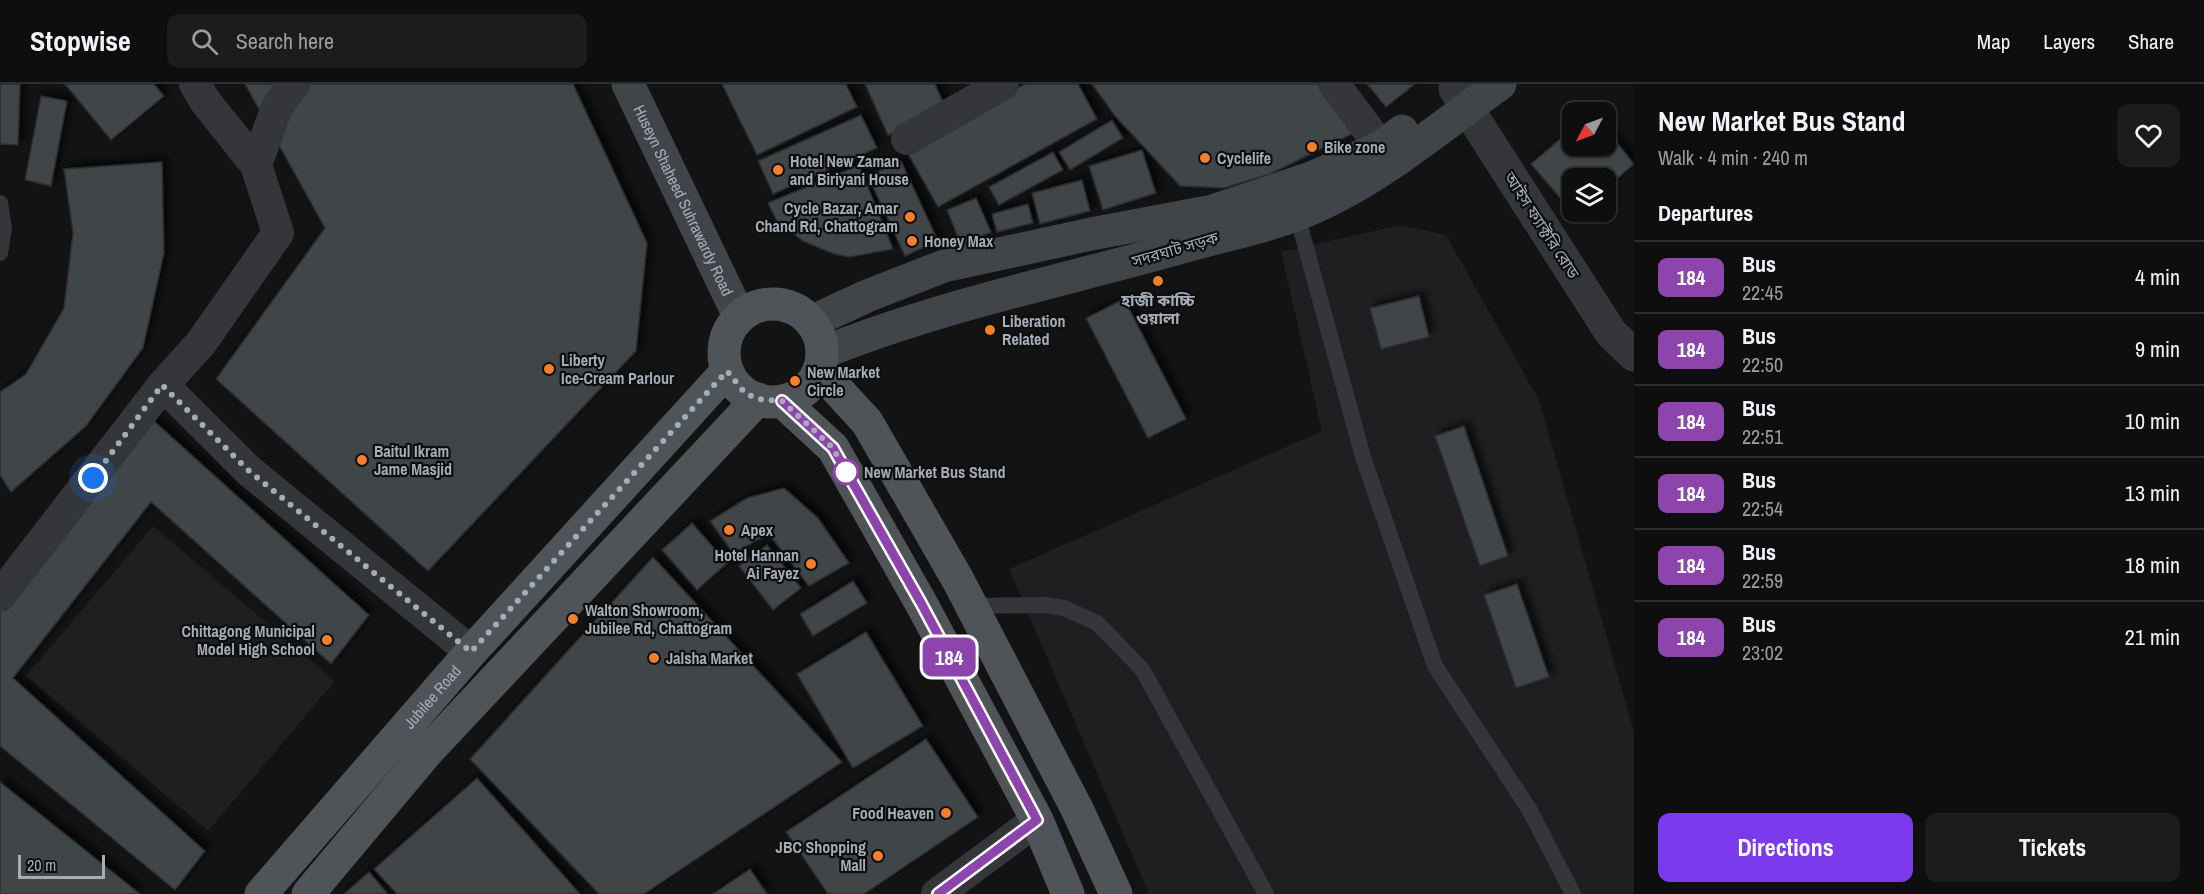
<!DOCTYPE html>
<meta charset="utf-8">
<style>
:root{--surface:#0e0e0f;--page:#1c1c1d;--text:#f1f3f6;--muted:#9b9c9e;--line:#2e2e2f;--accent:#7c3aed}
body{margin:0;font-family:"Archivo Narrow","Noto Sans Bengali",sans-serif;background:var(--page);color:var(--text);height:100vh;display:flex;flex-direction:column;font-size:22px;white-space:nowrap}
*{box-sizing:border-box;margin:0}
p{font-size:20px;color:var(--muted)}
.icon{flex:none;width:33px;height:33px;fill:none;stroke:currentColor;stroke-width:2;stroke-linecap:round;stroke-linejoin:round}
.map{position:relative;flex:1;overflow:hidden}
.drawer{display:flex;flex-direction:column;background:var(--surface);width:570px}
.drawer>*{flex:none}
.badge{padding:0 12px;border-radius:9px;font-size:21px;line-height:39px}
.needle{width:39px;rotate:229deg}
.tools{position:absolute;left:1562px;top:18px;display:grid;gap:12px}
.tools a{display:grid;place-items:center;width:54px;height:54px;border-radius:12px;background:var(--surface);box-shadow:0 2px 4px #0004,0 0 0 2px var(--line);font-size:30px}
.scale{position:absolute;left:18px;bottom:15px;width:87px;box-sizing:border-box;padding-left:6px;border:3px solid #a4adb5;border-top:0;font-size:16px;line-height:21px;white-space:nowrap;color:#a4adb5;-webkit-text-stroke:4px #0e0e0f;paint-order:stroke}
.you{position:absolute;width:30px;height:30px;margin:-15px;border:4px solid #fff;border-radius:50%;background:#1a73e8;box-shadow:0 0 0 9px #1a73e833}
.map>.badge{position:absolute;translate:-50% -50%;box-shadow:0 0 0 3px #fff}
h2{padding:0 24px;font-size:22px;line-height:54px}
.round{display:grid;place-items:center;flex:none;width:63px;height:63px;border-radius:12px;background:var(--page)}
.overview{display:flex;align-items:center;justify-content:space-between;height:102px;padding:0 24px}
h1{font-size:28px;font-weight:700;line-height:45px}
.action{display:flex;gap:12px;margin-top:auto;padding:12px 24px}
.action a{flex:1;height:69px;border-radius:12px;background:var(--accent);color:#fff;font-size:24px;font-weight:700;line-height:69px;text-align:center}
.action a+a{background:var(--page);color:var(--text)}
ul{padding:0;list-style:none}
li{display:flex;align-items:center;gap:18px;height:72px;padding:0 24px;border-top:2px solid var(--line)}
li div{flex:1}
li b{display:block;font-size:22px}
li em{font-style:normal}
li .badge{min-width:66px;font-weight:700;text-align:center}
header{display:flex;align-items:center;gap:36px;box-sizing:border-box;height:84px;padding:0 30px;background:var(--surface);border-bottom:2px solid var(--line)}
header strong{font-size:28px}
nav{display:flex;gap:33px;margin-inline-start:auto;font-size:21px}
.search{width:420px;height:54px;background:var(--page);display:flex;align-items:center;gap:15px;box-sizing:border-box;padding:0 21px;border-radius:12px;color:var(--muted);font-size:22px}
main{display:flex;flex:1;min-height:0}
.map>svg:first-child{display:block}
.built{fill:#1f1f21}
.building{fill:#414447;stroke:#2c2d30;stroke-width:1.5;filter:url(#shadow)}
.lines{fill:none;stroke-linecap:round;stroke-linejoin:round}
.service{stroke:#343639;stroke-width:16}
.minor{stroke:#343639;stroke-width:32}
.tertiary{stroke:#343639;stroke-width:33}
.secondary{stroke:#414549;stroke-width:33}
.primary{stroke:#4f5458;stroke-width:33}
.line-casing{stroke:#fff;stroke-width:14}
.line{stroke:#8e44ad;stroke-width:9}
.walk{stroke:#a4adb5;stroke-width:6;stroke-dasharray:0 10.8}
.poi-dot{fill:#f57e2a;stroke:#0e0e0f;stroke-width:2}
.stop-dot{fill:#fff;stroke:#8e44ad;stroke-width:3}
.labels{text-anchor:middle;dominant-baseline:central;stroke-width:4.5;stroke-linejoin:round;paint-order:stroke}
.poi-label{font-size:16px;font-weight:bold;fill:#a4adb5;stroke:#0e0e0f;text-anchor:start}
.street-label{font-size:16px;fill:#a4adb5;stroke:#0e0e0f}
.stop-label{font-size:16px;font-weight:bold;fill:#a4adb5;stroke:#0e0e0f;text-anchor:start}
</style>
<header>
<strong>Stopwise</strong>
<div class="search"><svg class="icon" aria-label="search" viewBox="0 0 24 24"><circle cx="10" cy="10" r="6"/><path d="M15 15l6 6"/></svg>Search here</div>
<nav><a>Map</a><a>Layers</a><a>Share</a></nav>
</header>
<main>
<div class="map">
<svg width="1634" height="810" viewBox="0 0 1634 810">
<defs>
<filter id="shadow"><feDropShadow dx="5.5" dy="-5.5" stdDeviation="3" flood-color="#0009"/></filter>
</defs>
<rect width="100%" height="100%" fill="#131314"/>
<g class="built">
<polygon points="1400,141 1446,151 1539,316 1634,648 1634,810 1149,810 1009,485 1322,347 1281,168"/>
<polygon points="153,442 335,597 208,747 26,592"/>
</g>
<g class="building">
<polygon points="0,0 20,0 18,61 0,60"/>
<polygon points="65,0 154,0 164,12 111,56"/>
<polygon points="245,0 573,0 647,159 636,267 428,487 216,295 325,144"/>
<polygon points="722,0 846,0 857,23 757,71"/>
<polygon points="865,0 935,0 946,25 888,51"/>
<polygon points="1025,0 1078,0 1097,35 938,123 906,66"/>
<polygon points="1092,0 1317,0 1358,47 1270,90 1224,104 1180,102 1115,32"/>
<polygon points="1367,0 1415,0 1386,23"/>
<polygon points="41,12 67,17 51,102 25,96"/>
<polygon points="861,31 877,64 773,110 758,77"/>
<polygon points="1112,36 1123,54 1070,86 1059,68"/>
<polygon points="1605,44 1634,80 1605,105 1605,94 1572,94 1572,128 1579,128 1575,131 1531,80 1572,45 1572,62 1605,62"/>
<polygon points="1142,66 1156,109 1103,126 1089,82"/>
<polygon points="1053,68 1063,86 999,121 989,103"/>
<polygon points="901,77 938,157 905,172 868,92"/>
<polygon points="162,78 164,169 143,264 86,342 11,408 0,391 0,308 26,290 64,224 73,149 64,85"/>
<polygon points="859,81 893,165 850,173 834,170 803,157 777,137 768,119"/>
<polygon points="1082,96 1090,127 1040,140 1032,109"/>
<polygon points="976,114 991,148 961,161 947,126"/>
<polygon points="1028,120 1033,139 997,148 992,130"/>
<polygon points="1419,212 1429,253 1381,265 1370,224"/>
<polygon points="1124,215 1186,335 1148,354 1086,234"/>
<polygon points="145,329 369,531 331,580 151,418 13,594 205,767 175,806 0,662 0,518"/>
<polygon points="1464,342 1508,472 1480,482 1435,352"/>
<polygon points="784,404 818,434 849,479 809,502 769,450 733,469 710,437 747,414"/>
<polygon points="692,439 727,479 697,506 662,466"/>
<polygon points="767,461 801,504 773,526 739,482"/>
<polygon points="653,473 842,678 644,810 599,810 470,675"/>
<polygon points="853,497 867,519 813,552 800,530"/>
<polygon points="1517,500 1549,593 1516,604 1484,511"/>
<polygon points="866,548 923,642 853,684 797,590"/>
<polygon points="926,655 978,733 864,810 828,810 786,748"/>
<polygon points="477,694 580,810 397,810 374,785"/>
<polygon points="0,698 140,810 0,810"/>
<polygon points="750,785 767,810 713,810"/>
<polygon points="369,788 388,810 344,810"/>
</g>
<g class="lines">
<g class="service">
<polyline points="0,119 4,145 0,169"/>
<polyline points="1297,131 1363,373 1435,582 1529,725 1573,810"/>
<polyline points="969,522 1045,521 1064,524 1097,539 1142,585 1266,810"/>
</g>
<g class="minor">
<polyline points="195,0 205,17 256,81"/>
<polyline points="294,0 277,23 256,81 278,149 201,259 163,301 248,386 471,568"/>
<polyline points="1334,0 1381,63"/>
<polyline points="907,55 1003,0"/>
<polyline points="0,512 163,301"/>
<polyline points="937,810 1037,736"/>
</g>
<polyline class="tertiary" points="1455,5 1611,249 1634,271"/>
<g class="secondary">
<path id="s1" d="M 628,0 L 739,232"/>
<polyline points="811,238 867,212 944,182 1091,150 1213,127 1311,94 1381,63 1402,47"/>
<path d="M 822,269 C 943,220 1072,195 1197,159 C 1230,150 1266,143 1298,130 C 1373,101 1435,47 1500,0"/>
</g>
<g class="primary">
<circle cx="773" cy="269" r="49"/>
<polyline points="819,286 867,338 958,496 1077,725 1116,810"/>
<polyline points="782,317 833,364 921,519 1037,736 1068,810"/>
<path id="s2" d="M 261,810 L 471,568 L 727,287"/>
<polyline points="308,810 427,668 758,315"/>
</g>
</g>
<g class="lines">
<g class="line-casing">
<polyline id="line" points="782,317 833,364 921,519 1037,736 938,810"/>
</g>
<use href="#line" class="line"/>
<polyline class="walk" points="93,394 162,301 248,386 471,568 727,287 745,309 758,315 782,317 833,364 846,388"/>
</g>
<g class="poi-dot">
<circle cx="1312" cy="63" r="6"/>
<circle cx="1205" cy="74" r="6"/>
<circle cx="778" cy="86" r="6"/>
<circle cx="910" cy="133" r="6"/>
<circle cx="912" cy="157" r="6"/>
<circle cx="1158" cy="197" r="6"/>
<circle cx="990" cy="246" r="6"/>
<circle cx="549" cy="285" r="6"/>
<circle cx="795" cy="297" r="6"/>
<circle cx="362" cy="376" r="6"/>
<circle cx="729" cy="446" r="6"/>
<circle cx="811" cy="480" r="6"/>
<circle cx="573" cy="535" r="6"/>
<circle cx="327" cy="556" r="6"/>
<circle cx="654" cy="574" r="6"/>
<circle cx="946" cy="729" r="6"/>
<circle cx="878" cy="772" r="6"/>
</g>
<circle class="stop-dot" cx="846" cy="388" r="12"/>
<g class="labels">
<g class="poi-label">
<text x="1324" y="63">Bike zone</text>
<text x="1217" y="74">Cyclelife</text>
<text x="790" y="77">Hotel New Zaman<tspan x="790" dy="18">and Biriyani House</tspan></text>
<text x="898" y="124" text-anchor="end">Cycle Bazar, Amar<tspan x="898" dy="18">Chand Rd, Chattogram</tspan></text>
<text x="924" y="157">Honey Max</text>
<text x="1158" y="216" text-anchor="middle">হাজী কাচ্চি<tspan x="1158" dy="18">ওয়ালা</tspan></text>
<text x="1002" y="237">Liberation<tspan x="1002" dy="18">Related</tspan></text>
<text x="561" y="276">Liberty<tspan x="561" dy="18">Ice-Cream Parlour</tspan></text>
<text x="807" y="288">New Market<tspan x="807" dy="18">Circle</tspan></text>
<text x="374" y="367">Baitul Ikram<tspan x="374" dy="18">Jame Masjid</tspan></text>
<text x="741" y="446">Apex</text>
<text x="799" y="471" text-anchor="end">Hotel Hannan<tspan x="799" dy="18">Ai Fayez</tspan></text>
<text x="585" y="526">Walton Showroom,<tspan x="585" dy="18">Jubilee Rd, Chattogram</tspan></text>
<text x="315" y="547" text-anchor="end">Chittagong Municipal<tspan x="315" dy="18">Model High School</tspan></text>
<text x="666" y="574">Jalsha Market</text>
<text x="934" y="729" text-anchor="end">Food Heaven</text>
<text x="866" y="763" text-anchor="end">JBC Shopping<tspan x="866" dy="18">Mall</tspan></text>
</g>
<g class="street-label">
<text stroke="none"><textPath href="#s1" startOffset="129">Huseyn Shaheed Suhrawardy Road</textPath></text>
<text transform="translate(1542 141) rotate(57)">আইস ফ্যাক্টরি রোড</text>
<text transform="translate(1175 165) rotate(-16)">সদরঘাট সড়ক</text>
<text stroke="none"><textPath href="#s2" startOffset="261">Jubilee Road</textPath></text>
</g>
<g class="stop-label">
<text x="864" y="388">New Market Bus Stand</text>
</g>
</g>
</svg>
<div class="tools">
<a><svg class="needle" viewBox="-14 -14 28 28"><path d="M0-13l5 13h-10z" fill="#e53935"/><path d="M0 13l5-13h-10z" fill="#9b9c9e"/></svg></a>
<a><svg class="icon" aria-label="layers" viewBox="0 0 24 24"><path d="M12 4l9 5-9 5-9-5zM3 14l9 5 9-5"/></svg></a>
</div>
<div class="scale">20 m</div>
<div class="you" style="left:93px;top:394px"></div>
<b class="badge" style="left:949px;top:573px;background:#8e44ad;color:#fff">184</b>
</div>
<section class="drawer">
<div class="overview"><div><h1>New Market Bus Stand</h1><p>Walk · 4 min · 240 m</p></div><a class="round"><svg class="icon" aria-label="heart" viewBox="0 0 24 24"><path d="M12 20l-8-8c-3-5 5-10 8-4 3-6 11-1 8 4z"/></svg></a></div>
<h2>Departures</h2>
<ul>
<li><span class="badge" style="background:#8e44ad;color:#fff">184</span><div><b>Bus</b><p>22:45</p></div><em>4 min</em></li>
<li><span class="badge" style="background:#8e44ad;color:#fff">184</span><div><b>Bus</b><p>22:50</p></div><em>9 min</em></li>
<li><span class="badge" style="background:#8e44ad;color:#fff">184</span><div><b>Bus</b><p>22:51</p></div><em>10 min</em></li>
<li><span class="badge" style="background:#8e44ad;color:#fff">184</span><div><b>Bus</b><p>22:54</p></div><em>13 min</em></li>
<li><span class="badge" style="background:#8e44ad;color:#fff">184</span><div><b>Bus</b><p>22:59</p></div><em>18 min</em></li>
<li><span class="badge" style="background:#8e44ad;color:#fff">184</span><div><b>Bus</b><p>23:02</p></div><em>21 min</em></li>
</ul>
<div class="action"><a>Directions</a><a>Tickets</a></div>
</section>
</main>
